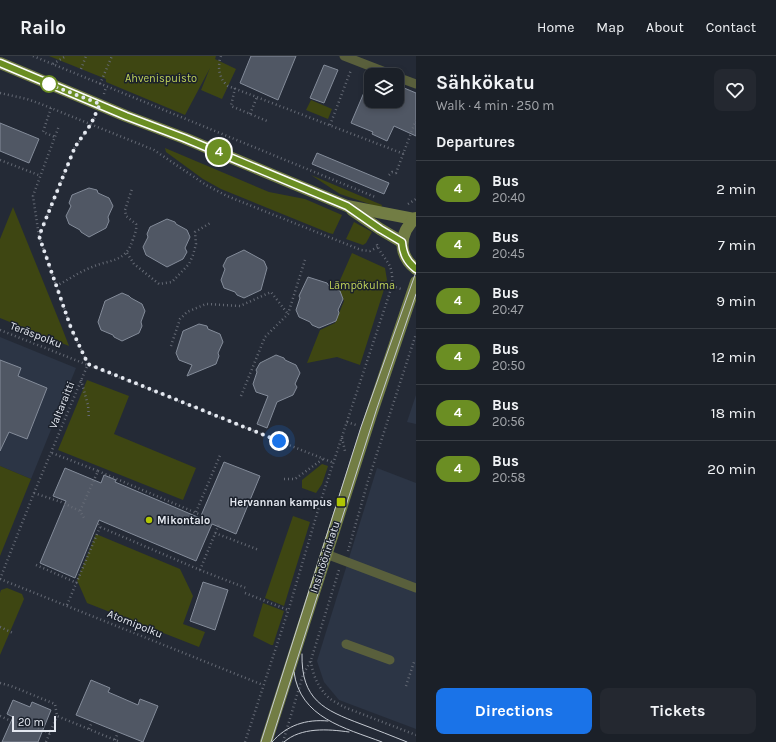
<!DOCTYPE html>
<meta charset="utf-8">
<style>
:root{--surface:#1b2028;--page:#242830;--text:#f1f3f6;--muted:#a0a3a8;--line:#393e45;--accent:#1a73e8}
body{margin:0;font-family:Karla,sans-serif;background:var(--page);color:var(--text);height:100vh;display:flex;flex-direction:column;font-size:15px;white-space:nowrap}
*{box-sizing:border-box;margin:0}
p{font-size:13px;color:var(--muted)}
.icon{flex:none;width:22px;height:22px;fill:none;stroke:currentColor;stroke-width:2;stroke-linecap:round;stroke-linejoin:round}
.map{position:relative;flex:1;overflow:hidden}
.drawer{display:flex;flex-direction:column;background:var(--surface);width:360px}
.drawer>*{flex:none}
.badge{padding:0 8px;border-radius:13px;font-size:14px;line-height:26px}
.controls{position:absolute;left:364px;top:12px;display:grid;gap:8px}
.controls a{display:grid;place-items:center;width:40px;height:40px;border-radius:8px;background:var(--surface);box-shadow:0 2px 6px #0003,0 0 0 1px var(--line);font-size:20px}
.scale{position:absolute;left:12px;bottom:10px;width:44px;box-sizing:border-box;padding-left:4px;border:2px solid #e4e8f0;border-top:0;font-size:11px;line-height:14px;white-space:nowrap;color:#e4e8f0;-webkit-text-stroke:3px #1b212c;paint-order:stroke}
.you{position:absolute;width:20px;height:20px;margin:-10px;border:3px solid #fff;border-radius:50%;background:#1a73e8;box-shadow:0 0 0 6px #1a73e833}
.map>.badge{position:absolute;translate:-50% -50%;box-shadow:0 0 0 2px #fff}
h2{padding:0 20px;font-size:15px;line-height:36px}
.round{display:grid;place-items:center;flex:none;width:42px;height:42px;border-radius:8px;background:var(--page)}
.overview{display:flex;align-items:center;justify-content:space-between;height:68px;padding:0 20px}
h1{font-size:19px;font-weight:700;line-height:30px}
.cta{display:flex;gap:8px;margin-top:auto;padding:8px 20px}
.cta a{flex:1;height:46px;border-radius:8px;background:var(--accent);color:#fff;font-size:16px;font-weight:700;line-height:46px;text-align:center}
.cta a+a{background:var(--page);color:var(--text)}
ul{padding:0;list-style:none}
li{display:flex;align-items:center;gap:12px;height:56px;padding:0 20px;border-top:1px solid var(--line)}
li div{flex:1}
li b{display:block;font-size:15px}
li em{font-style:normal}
li .badge{min-width:44px;font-weight:700;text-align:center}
header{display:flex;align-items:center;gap:24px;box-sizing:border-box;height:56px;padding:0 20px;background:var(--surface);border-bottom:1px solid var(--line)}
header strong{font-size:19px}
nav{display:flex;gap:22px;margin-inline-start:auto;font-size:14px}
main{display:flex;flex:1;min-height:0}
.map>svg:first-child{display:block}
.built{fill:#2c3545}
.green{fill:#3e4612}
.building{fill:#505764;stroke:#848c9a}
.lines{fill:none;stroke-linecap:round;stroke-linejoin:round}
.path{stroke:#656a75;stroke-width:2.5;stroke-dasharray:1 3;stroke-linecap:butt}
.lane{stroke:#595f3c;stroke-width:9}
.secondary{stroke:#727d44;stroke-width:12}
.tram{stroke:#c6cbd3;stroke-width:1}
.line-casing{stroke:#fff;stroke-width:9}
.line{stroke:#6b8e23;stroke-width:6}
.walk{stroke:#e4e8f0;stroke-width:4;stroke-dasharray:0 7.2}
.stop-dot{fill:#fff;stroke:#6b8e23;stroke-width:2}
.poi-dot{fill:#b0c503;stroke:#1b212c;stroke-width:1.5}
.labels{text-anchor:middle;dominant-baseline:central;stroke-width:3;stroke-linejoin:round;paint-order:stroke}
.park-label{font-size:11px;fill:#c0d359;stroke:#1b212c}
.street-label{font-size:11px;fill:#e4e8f0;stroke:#1b212c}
.poi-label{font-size:11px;font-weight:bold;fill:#e4e8f0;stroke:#1b212c;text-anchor:end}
</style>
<header>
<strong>Railo</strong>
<nav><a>Home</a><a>Map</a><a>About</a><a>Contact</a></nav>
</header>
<main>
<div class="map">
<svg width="416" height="686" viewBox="0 0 416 686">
<rect width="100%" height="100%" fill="#242a36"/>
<g class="built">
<polygon points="0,281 76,312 31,423 0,410"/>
<polygon points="416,339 416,368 407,366"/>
<polygon points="377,412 416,427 416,673 339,644 324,626 317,605"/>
</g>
<g class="green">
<polygon points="49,0 216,0 215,3 236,13 222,43 201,34 210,12 185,59 106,26 106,23"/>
<polygon points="311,44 332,53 328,63 306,54"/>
<polygon points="165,92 269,136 305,143 342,159 333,178 329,177 221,133 203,123 166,96"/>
<polygon points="311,119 382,149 381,152 340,138"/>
<polygon points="13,151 62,272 69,290 0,262 0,183"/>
<polygon points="354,166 372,176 366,187 363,189 346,183"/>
<polygon points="352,197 385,212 387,224 360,309 337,301 307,307 320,274 335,267 344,245 337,231"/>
<polygon points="87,324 129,340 114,378 196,412 183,444 58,394"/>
<polygon points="322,408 328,410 322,428 316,437 302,432 302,424"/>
<polygon points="0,410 31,423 0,500"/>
<polygon points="293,460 310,466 284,550 265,542"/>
<polygon points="96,478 180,513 193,540 183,568 205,576 199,591 87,547 77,524"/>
<polygon points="7,532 22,538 24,543 0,599 0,537 1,534"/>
<polygon points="263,547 284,555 273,589 271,589 253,580"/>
</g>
<g class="building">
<polygon points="251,0 296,0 278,44 240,27"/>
<polygon points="324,9 338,14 324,47 310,42"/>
<polygon points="371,20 371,45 397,45 397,29 416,37 416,80 394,70 387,85 372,78 373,76 351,67"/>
<polygon points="0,67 39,83 29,107 0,95"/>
<polygon points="317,97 389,127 384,138 312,108"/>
<polygon points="89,132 97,134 98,137 109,142 113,150 108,161 109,165 106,172 89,181 81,176 80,174 69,168 66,160 71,150 69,147 72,139"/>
<polygon points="167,163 175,166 176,168 187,174 190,181 185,192 187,196 183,203 167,211 146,199 143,191 148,181 147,178 150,171"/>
<polygon points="244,194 264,205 267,212 261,234 244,242 237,239 235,236 224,232 221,224 225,213 223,210 227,202"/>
<polygon points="308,221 327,227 329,230 340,235 343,243 338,254 339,257 336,265 319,272 312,269 310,266 299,261 296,254 300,242 299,240"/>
<polygon points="122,237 129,240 131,242 142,248 145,255 141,266 142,270 139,277 122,285 114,281 113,279 101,274 98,266 105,245"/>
<polygon points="199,268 207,270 208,273 220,278 223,286 218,297 219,300 216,308 187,320 192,309 179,304 176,297 183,275"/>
<polygon points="276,299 284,302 285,304 296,309 300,317 295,328 297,331 293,339 277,346 267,372 257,368 268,340 256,336 253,328 257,316 256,314 260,307"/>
<polygon points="0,304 21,312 18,320 47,332 27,383 9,376 0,395"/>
<polygon points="224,406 260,420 236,478 212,468 196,505 99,464 75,522 40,507 66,445 53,440 65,412 101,427 104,419 116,424 115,426 200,462"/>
<polygon points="203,526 228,534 215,574 190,565"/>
<polygon points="91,624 110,632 108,636 138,649 140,643 158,650 143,686 76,659"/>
<polygon points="13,644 30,651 32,646 51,654 38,686 2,686 13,661 7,658"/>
</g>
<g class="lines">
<g class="path">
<polyline points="33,0 375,141"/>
<path d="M 221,0 C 217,11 219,23 228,30 L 404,98"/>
<polyline points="53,8 66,0"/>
<polyline points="81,13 86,0"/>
<polyline points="100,28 112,0"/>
<polyline points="235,32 231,50 267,65"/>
<polyline points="0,37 27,43 41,48 154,94 206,129 227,140 361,194 370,195 378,191"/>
<polyline points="104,38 106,31"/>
<polyline points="51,52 43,76 55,81"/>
<polyline points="250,58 257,41"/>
<polyline points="330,69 351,14"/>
<polyline points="0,104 41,120"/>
<polyline points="389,119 392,116 396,117 416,64"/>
<polyline points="408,148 416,143"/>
<polyline points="39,180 33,140 59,70"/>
<polyline points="127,197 134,208 159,228 172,226 189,208 193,199 196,188 195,176 212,166"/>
<path d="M 56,230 C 68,224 79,216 92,211 C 110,203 126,207 133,183 C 135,178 137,173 136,168 L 126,160 L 125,154 L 132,133"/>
<polyline points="392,230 401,233"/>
<polyline points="0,274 334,407"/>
<polyline points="171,290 180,263 187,256 206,248 240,250 271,236 288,258"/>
<polyline points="81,324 88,349 89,363"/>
<polyline points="241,340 265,281 288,258 305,204"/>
<polyline points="347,366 356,369"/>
<polyline points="342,382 345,395"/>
<polyline points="52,397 98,415 80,455 84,462"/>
<polyline points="98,415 201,459"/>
<polyline points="284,423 295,423 323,403"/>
<polyline points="34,437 61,446 80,455"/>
<polyline points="196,456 221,397"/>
<polyline points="98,468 100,471 200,514 246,532"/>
<polyline points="215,477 259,494"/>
<polyline points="348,495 368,425 416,278"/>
<polyline points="36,509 77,527"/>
<polyline points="200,514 219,468"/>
<polyline points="0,523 34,437 88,308 71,272 39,180 75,91 91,68 95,61"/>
<polyline points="0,523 263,629"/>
<polyline points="245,537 288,554"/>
<polyline points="67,549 100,471"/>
<polyline points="0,571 13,577"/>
<path d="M 311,605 C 312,617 318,631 327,640 C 332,645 339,648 344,651 L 416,679"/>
<polyline points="0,627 11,630 55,648 57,660 120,686"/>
<polyline points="406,630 414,606"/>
<polyline points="0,660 11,665"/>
<polyline points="38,672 50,677"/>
<polyline points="89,673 92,666"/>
<polyline points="115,684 118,676"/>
<polyline points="46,686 57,660"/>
<path d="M 245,686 L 290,549 L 321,444 L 392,230 C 394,204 383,206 376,186"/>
<polyline points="283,686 303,619 311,604 339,514"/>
</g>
<g class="lane">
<polyline points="344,0 393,19"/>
<polyline points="397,21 416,28"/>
<polyline points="326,498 416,532"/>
<polyline points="346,588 390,604"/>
</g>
<g class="secondary">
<polyline points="0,7 126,60 184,82 347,150 414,163"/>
<polyline points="352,154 380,173 402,186"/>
<path d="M 416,162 C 411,165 409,170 406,174 C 399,189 403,203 416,213"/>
<polyline points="266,686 371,359 416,226"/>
</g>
<g class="tram">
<path d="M 302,598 C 301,644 324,654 361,668 C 377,674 392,680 407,686"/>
<path d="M 294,616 C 300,662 345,672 382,686"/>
<polyline points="261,686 361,371 416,216"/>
<polyline points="271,686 377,352 416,238"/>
<path d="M 272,686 C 287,669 306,663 328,665"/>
<path d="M 284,686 C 301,671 328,673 349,676"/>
</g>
</g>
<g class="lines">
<g class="line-casing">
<path id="line" d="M 0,7 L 126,60 L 184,82 L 347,150 L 380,173 L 402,186 C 403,197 406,205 416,213"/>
</g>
<use href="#line" class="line"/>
<polyline class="walk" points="49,28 46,27 100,48 91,68 75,91 39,180 71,272 88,308 279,385"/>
</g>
<circle class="stop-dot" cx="49" cy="28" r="8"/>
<g class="poi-dot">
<rect x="336" y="441" width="10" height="10" rx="2"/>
<circle cx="149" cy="464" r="4"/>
</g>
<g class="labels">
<g class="park-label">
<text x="161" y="22">Ahvenispuisto</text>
<text x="362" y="229">Lämpökulma</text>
</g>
<g class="street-label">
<text transform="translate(36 279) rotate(21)">Teräspolku</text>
<text transform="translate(62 349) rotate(-68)">Valtaraitti</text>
<text transform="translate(325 501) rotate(-72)">Insinöörinkatu</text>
<text transform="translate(135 568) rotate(22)">Atomipolku</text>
</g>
<g class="poi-label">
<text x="332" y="446">Hervannan kampus</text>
<text x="157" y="464" text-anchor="start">Mikontalo</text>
</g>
</g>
</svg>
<div class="controls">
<a><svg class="icon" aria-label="layers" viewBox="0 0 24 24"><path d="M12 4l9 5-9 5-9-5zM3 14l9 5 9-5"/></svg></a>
</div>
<div class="scale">20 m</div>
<div class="you" style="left:279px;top:385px"></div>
<b class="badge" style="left:219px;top:96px;background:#6b8e23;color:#fff">4</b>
</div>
<section class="drawer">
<div class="overview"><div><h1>Sähkökatu</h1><p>Walk · 4 min · 250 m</p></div><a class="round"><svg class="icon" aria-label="heart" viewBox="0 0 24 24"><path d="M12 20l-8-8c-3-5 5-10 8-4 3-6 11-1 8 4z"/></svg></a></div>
<h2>Departures</h2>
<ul>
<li><span class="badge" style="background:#6b8e23;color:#fff">4</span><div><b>Bus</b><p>20:40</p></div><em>2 min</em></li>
<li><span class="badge" style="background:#6b8e23;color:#fff">4</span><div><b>Bus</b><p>20:45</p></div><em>7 min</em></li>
<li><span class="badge" style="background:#6b8e23;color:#fff">4</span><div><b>Bus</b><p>20:47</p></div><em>9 min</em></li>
<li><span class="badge" style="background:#6b8e23;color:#fff">4</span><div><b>Bus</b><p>20:50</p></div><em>12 min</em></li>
<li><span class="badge" style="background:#6b8e23;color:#fff">4</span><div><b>Bus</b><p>20:56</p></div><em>18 min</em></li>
<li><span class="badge" style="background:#6b8e23;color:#fff">4</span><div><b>Bus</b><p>20:58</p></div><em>20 min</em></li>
</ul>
<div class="cta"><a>Directions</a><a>Tickets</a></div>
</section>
</main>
